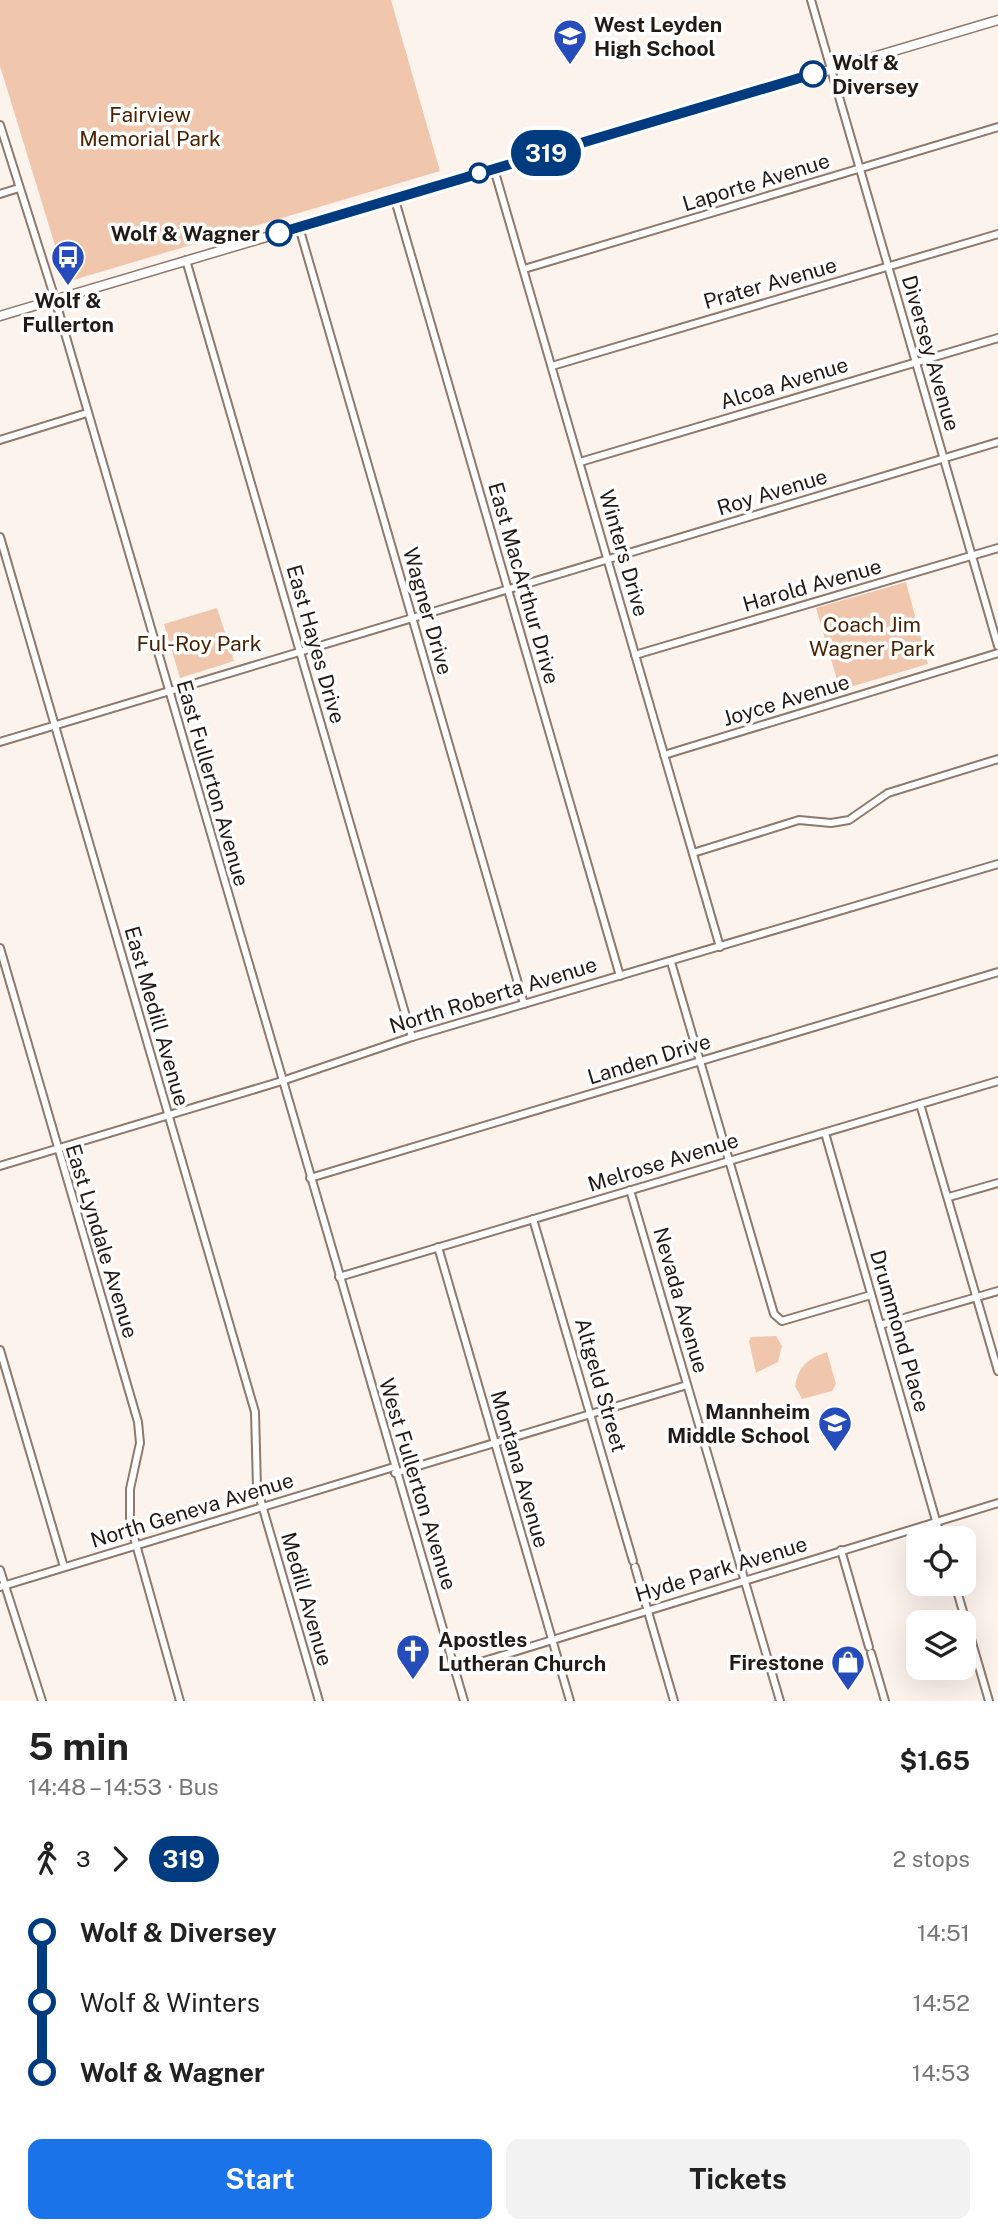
<!DOCTYPE html>
<meta charset="utf-8">
<style>
:root{--surface:#fff;--page:#f2f2f2;--text:#222;--muted:#767676;--accent:#1a73e8}
body{margin:0;font-family:"Public Sans",sans-serif;background:var(--page);color:var(--text);height:100vh;display:flex;flex-direction:column;font-size:26px;white-space:nowrap}
*{box-sizing:border-box;margin:0}
p{font-size:23px;color:var(--muted)}
.icon{flex:none;width:38px;height:38px;fill:none;stroke:currentColor;stroke-width:2;stroke-linecap:round;stroke-linejoin:round}
.map{position:relative;height:1701px;overflow:hidden}
.side{display:flex;flex-direction:column;background:var(--surface);flex:1}
.side>*{flex:none}
.badge{padding:0 14px;border-radius:23px;font-size:24px;line-height:46px}
.tools{position:absolute;left:906px;top:1526px;display:grid;gap:14px}
.tools a{display:grid;place-items:center;width:70px;height:70px;border-radius:14px;background:var(--surface);box-shadow:0 7px 28px #0002;font-size:35px}
.map>.badge{position:absolute;translate:-50% -50%;box-shadow:0 0 0 4px #fff}
.legs{display:flex;align-items:center;gap:10px;height:77px;padding:0 28px;font-size:23px}
.legs p{margin-inline-start:auto}
.head{display:flex;align-items:center;justify-content:space-between;height:119px;padding:0 28px}
h1{font-size:38px;font-weight:700;line-height:52px}
.button{display:flex;gap:14px;margin-top:auto;padding:14px 28px}
.button a{flex:1;height:80px;border-radius:14px;background:var(--accent);color:#fff;font-size:28px;font-weight:700;line-height:80px;text-align:center}
.button a+a{background:var(--page);color:var(--text)}
ul{padding:0 28px;list-style:none}
li{display:flex;align-items:center;gap:24px;height:70px;font-size:26px}
li i{display:grid;place-items:center;width:10px;height:100%;margin:0 9px;background:currentColor}
li i::after{content:'';width:18px;height:18px;margin:-9px;border:5px solid;border-radius:50%;background:var(--surface)}
li p{margin-inline-start:auto}
li:first-child i{background:linear-gradient(#0000 50%,currentColor 0)}
li:last-child i{background:linear-gradient(currentColor 50%,#0000 0)}
.map>svg:first-child{display:block}
.green{fill:#f0c7ac}
.lines{fill:none;stroke-linecap:round;stroke-linejoin:round}
.minor-casing{stroke:#8e796c;stroke-width:10}
.major-casing{stroke:#8e796c;stroke-width:11}
.minor{stroke:#fff;stroke-width:6}
.major{stroke:#fff;stroke-width:8}
.line-1-casing{stroke:#fff;stroke-width:16}
.line-1{stroke:#003b80;stroke-width:10}
.stop-1-dot{fill:#fff;stroke:#003b80;stroke-width:3.5}
.labels{text-anchor:middle;dominant-baseline:central;stroke-width:7;stroke-linejoin:round;paint-order:stroke}
.poi-label{font-size:21px;font-weight:bold;fill:#221a15;stroke:#fff;text-anchor:start}
.stop-label{font-size:21px;font-weight:bold;fill:#221a15;stroke:#fff;text-anchor:start}
.park-label{font-size:21px;fill:#492304;stroke:#fff}
.street-label{font-size:21px;fill:#221a15;stroke:#fff}
</style>
<div class="map">
<svg width="998" height="1701" viewBox="0 0 998 1701">
<rect width="100%" height="100%" fill="#fdf3ed"/>
<g class="green">
<polygon points="0,0 391,0 440,171 70,281 65,278 0,66"/>
<polygon points="906,582 928,664 840,690 816,608"/>
<polygon points="217,608 234,661 180,678 164,624"/>
<polygon points="776,1336 782,1346 778,1362 756,1373 749,1341 751,1337"/>
<path d="M 827,1352 L 836,1384 L 832,1391 L 802,1399 L 795,1386 C 798,1367 808,1358 827,1352 Z"/>
</g>
<g class="lines">
<g class="minor-casing">
<g id="minor">
<polyline points="811,0 998,646"/>
<polyline points="0,125 55,299 464,1701"/>
<polyline points="494,169 720,947"/>
<polyline points="0,194 19,188"/>
<polyline points="395,200 620,976"/>
<polyline points="299,227 524,1004"/>
<polyline points="186,260 412,1037"/>
<polyline points="524,269 998,127"/>
<polyline points="552,366 998,234"/>
<polyline points="0,440 87,413"/>
<polyline points="580,462 998,338"/>
<polyline points="0,537 255,1412 257,1488 319,1701"/>
<polyline points="635,655 998,548"/>
<polyline points="0,742 998,442"/>
<polyline points="664,755 998,653"/>
<polyline points="693,853 799,820 831,823 849,820 888,793 998,759"/>
<polyline points="0,948 138,1422 140,1443 130,1489 130,1523 180,1701"/>
<polyline points="671,962 774,1314 782,1321 871,1295"/>
<polyline points="920,1104 998,1371"/>
<polyline points="825,1133 941,1538"/>
<polyline points="0,1166 282,1081 412,1037 998,864"/>
<polyline points="310,1178 998,972"/>
<polyline points="630,1190 780,1701"/>
<polyline points="949,1197 998,1183"/>
<polyline points="533,1219 633,1561"/>
<polyline points="438,1247 570,1701"/>
<polyline points="339,1277 998,1081"/>
<polyline points="880,1325 998,1291"/>
<polyline points="0,1350 64,1567"/>
<polyline points="395,1473 687,1385"/>
<polyline points="841,1550 869,1647"/>
<polyline points="635,1567 674,1701"/>
<polyline points="0,1570 42,1701"/>
<polyline points="955,1584 989,1701"/>
<polyline points="0,1587 394,1467"/>
<polyline points="871,1653 885,1701"/>
<polyline points="455,1670 998,1503"/>
</g>
</g>
<g class="major-casing">
<polyline id="major" points="0,316 998,20"/>
</g>
<use href="#minor" class="minor"/>
<use href="#major" class="major"/>
</g>
<g class="lines">
<g class="line-1-casing">
<polyline id="line-1" points="279,233 813,74"/>
</g>
<use href="#line-1" class="line-1"/>
</g>
<defs>
<g id="school-pin" transform="scale(1.75)"><path d="M0 17L-7.5 6A9.5 9.5 0 1 1 7.5 6Z" fill="#254cba" stroke="#fff"/><path d="M0-5L7-2L0 1L-7-2ZM-4 1L0 2.5L4 1V4Q0 6-4 4Z" fill="#fff"/></g>
<g id="bus-pin" transform="scale(1.75)"><path d="M0 17L-7.5 6A9.5 9.5 0 1 1 7.5 6Z" fill="#254cba" stroke="#fff"/><path d="M-5-6H5V4H4V6H2V4H-2V6H-4V4H-5ZM-3.5-4V0h7V-4ZM-3.5 1.2v1.5H-2V1.2ZM2 1.2v1.5H3.5V1.2Z" fill="#fff"/></g>
<g id="church-pin" transform="scale(1.75)"><path d="M0 17L-7.5 6A9.5 9.5 0 1 1 7.5 6Z" fill="#254cba" stroke="#fff"/><path d="M-1.2-6h2.4v3.5h3.3v2.4h-3.3V6h-2.4V-.1h-3.3v-2.4h3.3Z" fill="#fff"/></g>
<g id="shop-pin" transform="scale(1.75)"><path d="M0 17L-7.5 6A9.5 9.5 0 1 1 7.5 6Z" fill="#254cba" stroke="#fff"/><path d="M-5-2.5h2.3a2.7 3.5 0 0 1 5.4 0H5L5.5 6h-11ZM-1.5-2.5h3a1.5 2.3 0 0 0-3 0Z" fill="#fff"/></g>
</defs>
<g fill-rule="evenodd">
<use href="#school-pin" x="570" y="36"/>
<use href="#bus-pin" x="68" y="257"/>
<use href="#school-pin" x="835" y="1423"/>
<use href="#church-pin" x="413" y="1651"/>
<use href="#shop-pin" x="848" y="1662"/>
</g>
<g class="stop-1-dot">
<circle cx="813" cy="74" r="12"/>
<circle cx="479" cy="173" r="9"/>
<circle cx="279" cy="233" r="12"/>
</g>
<g class="labels">
<g class="poi-label">
<text x="594" y="24">West Leyden<tspan x="594" dy="24">High School</tspan></text>
<text x="68" y="300" text-anchor="middle">Wolf &amp;<tspan x="68" dy="24">Fullerton</tspan></text>
<text x="810" y="1411" text-anchor="end">Mannheim<tspan x="810" dy="24">Middle School</tspan></text>
<text x="438" y="1639">Apostles<tspan x="438" dy="24">Lutheran Church</tspan></text>
<text x="824" y="1662" text-anchor="end">Firestone</text>
</g>
<g class="stop-label">
<text x="832" y="62">Wolf &amp;<tspan x="832" dy="24">Diversey</tspan></text>
<text x="260" y="233" text-anchor="end">Wolf &amp; Wagner</text>
</g>
<g class="park-label">
<text x="150" y="114">Fairview<tspan x="150" dy="24">Memorial Park</tspan></text>
<text x="872" y="624">Coach Jim<tspan x="872" dy="24">Wagner Park</tspan></text>
<text x="199" y="643">Ful-Roy Park</text>
</g>
<g class="street-label">
<text transform="translate(756 182) rotate(-17)">Laporte Avenue</text>
<text transform="translate(770 283) rotate(-16)">Prater Avenue</text>
<text transform="translate(931 353) rotate(74)">Diversey Avenue</text>
<text transform="translate(784 383) rotate(-17)">Alcoa Avenue</text>
<text transform="translate(772 492) rotate(-17)">Roy Avenue</text>
<text transform="translate(624 553) rotate(74)">Winters Drive</text>
<text transform="translate(524 583) rotate(74)">East MacArthur Drive</text>
<text transform="translate(812 585) rotate(-16)">Harold Avenue</text>
<text transform="translate(428 611) rotate(74)">Wagner Drive</text>
<text transform="translate(316 644) rotate(74)">East Hayes Drive</text>
<text transform="translate(786 700) rotate(-17)">Joyce Avenue</text>
<text transform="translate(213 783) rotate(74)">East Fullerton Avenue</text>
<text transform="translate(493 995) rotate(-17)">North Roberta Avenue</text>
<text transform="translate(157 1016) rotate(74)">East Medill Avenue</text>
<text transform="translate(649 1059) rotate(-17)">Landen Drive</text>
<text transform="translate(663 1162) rotate(-17)">Melrose Avenue</text>
<text transform="translate(102 1241) rotate(73)">East Lyndale Avenue</text>
<text transform="translate(681 1300) rotate(74)">Nevada Avenue</text>
<text transform="translate(900 1331) rotate(74)">Drummond Place</text>
<text transform="translate(601 1385) rotate(74)">Altgeld Street</text>
<text transform="translate(520 1469) rotate(74)">Montana Avenue</text>
<text transform="translate(418 1484) rotate(73)">West Fullerton Avenue</text>
<text transform="translate(192 1510) rotate(-17)">North Geneva Avenue</text>
<text transform="translate(721 1569) rotate(-17)">Hyde Park Avenue</text>
<text transform="translate(307 1599) rotate(74)">Medill Avenue</text>
</g>
</g>
</svg>
<div class="tools">
<a><svg class="icon" aria-label="locate" viewBox="0 0 24 24"><circle cx="12" cy="12" r="6"/><path d="M12 2v4M12 18v4M2 12h4M18 12h4"/></svg></a>
<a><svg class="icon" aria-label="layers" viewBox="0 0 24 24"><path d="M12 4l9 5-9 5-9-5zM3 14l9 5 9-5"/></svg></a>
</div>
<b class="badge" style="left:546px;top:153px;background:#003b80;color:#fff">319</b>
</div>
<section class="side">
<div class="head"><div><h1>5 min</h1><p>14:48 – 14:53 · Bus</p></div><b>$1.65</b></div>
<div class="legs"><svg class="icon" aria-label="walk" viewBox="0 0 24 24"><circle cx="13" cy="4" r="2"/><path d="M13 8l-2 6 4 7M11 14l-3 7M7 12l3-4h3l4 4"/></svg>3<svg class="icon" aria-label="forward" viewBox="0 0 24 24"><path d="M9 5l7 7-7 7"/></svg><b class="badge" style="background:#003b80;color:#fff">319</b><p>2 stops</p></div>
<ul>
<li><i style="color:#003b80"></i><b>Wolf &amp; Diversey</b><p>14:51</p></li>
<li><i style="color:#003b80"></i><span>Wolf &amp; Winters</span><p>14:52</p></li>
<li><i style="color:#003b80"></i><b>Wolf &amp; Wagner</b><p>14:53</p></li>
</ul>
<div class="button"><a>Start</a><a>Tickets</a></div>
</section>
